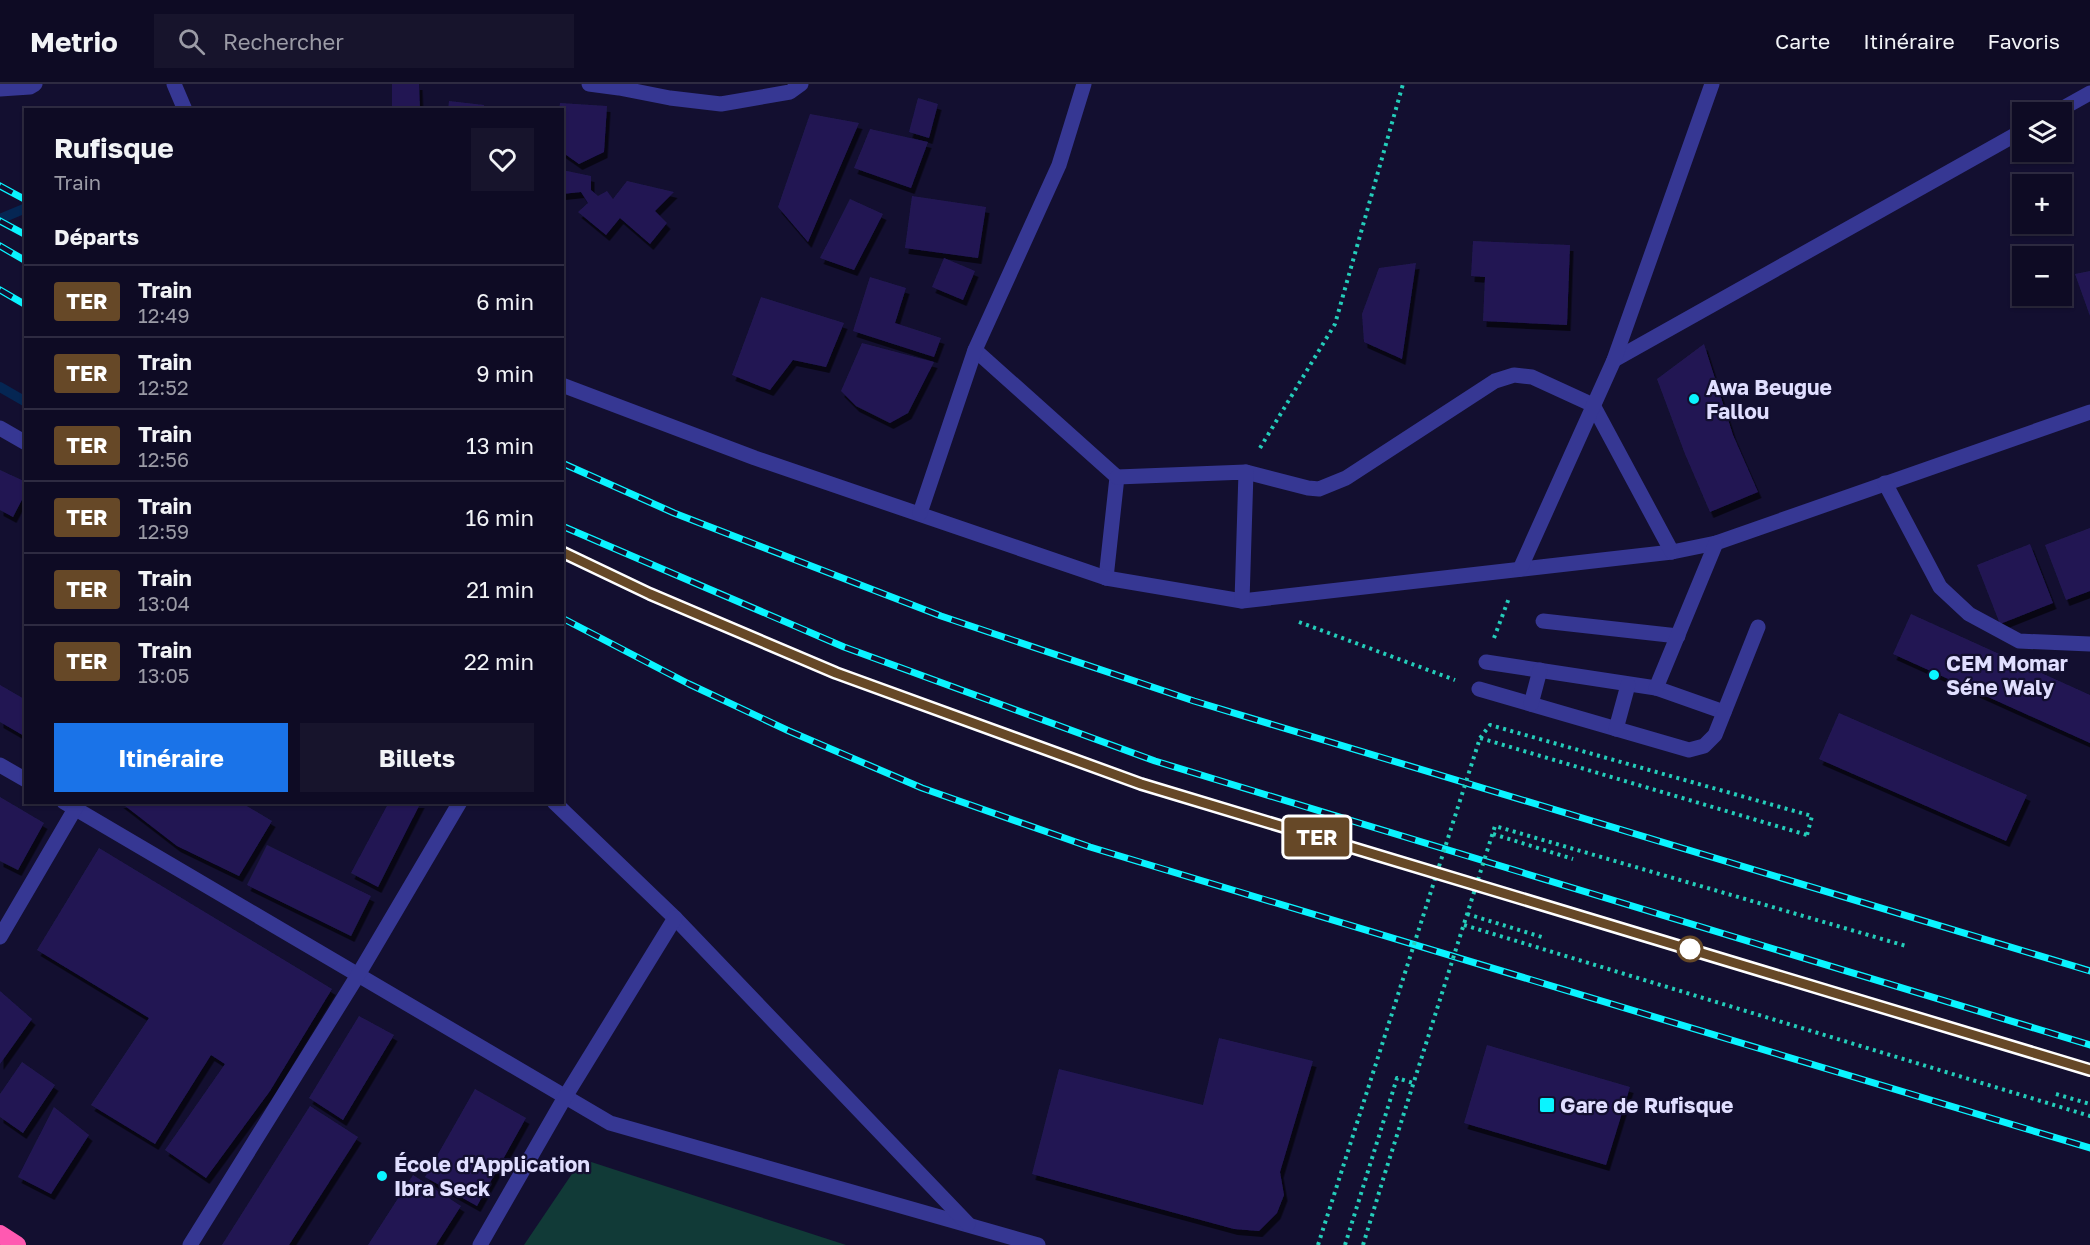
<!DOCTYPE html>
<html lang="fr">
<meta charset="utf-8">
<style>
:root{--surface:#0e0b24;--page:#17142c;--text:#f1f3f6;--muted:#9b9ba6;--line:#2e2b41;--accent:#1a73e8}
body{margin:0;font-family:"Golos Text",sans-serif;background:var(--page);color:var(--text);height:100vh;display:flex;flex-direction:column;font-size:22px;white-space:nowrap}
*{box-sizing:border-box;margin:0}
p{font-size:20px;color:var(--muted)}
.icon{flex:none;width:33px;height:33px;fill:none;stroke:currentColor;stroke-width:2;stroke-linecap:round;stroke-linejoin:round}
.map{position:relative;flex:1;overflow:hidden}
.side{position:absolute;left:24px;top:24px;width:540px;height:696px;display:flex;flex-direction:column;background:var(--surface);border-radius:0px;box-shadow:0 2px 4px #0004,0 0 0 2px var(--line)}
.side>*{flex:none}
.badge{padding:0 12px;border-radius:4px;font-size:21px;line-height:39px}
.tools{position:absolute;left:2012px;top:18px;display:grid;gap:12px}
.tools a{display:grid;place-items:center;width:60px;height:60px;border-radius:0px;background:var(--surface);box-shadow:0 2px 4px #0004,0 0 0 2px var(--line);font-size:30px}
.map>.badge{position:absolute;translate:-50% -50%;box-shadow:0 0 0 3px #fff}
h2{padding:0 30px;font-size:22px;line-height:54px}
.round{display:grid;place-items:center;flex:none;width:63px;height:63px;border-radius:0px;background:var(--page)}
.summary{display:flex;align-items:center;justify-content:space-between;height:102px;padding:0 30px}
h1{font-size:28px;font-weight:700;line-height:45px}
.primary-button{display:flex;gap:12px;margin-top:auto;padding:12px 30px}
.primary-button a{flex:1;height:69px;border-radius:0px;background:var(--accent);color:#fff;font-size:24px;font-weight:700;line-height:69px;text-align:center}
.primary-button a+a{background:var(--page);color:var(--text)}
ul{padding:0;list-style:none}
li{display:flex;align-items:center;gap:18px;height:72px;padding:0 30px;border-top:2px solid var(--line)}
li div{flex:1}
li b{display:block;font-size:22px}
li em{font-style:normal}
li .badge{min-width:66px;font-weight:700;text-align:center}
header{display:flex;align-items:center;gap:36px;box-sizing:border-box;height:84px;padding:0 30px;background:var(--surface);border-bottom:2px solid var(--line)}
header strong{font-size:28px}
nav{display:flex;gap:33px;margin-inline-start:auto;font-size:21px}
.search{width:420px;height:54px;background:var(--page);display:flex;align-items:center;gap:15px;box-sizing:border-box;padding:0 21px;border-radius:0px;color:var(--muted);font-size:22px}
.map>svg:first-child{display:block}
.green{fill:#113a37}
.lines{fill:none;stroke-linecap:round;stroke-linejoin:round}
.stream{stroke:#052653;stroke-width:10}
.building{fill:#221953;filter:url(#shadow)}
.path{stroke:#24cdba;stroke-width:4;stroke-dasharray:3 4.5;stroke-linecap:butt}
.minor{stroke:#363793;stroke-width:15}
.highway{stroke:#ff59b1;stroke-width:18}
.rail-casing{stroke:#0af4ff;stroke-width:7}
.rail{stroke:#130f30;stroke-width:4.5;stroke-dasharray:14;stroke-linecap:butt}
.path-bridge{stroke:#24cdba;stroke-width:4;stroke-dasharray:3 4.5;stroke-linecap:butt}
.line-casing{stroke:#fff;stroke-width:14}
.line{stroke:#664827;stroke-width:9}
.poi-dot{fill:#0af4ff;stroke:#130f30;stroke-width:2}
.stop-dot{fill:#fff;stroke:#664827;stroke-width:3}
.labels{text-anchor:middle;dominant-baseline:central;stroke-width:4.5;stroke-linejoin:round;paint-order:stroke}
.poi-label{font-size:21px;font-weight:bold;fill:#e0deff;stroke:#130f30;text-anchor:start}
</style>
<header>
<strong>Metrio</strong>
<div class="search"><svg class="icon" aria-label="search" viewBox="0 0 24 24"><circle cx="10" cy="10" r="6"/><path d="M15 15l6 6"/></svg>Rechercher</div>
<nav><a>Carte</a><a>Itinéraire</a><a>Favoris</a></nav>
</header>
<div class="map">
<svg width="2090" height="1161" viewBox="0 0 2090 1161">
<defs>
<filter id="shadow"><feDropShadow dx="3.5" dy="6" stdDeviation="0" flood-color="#0009"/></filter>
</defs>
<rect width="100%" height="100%" fill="#130f30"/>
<polygon class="green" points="582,1075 846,1161 524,1161"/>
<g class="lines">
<g class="stream">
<polyline points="0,135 26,124"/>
<polyline points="0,303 26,318"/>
</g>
</g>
<g class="building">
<polygon points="392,0 419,0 420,26 392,26"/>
<polygon points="918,14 938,20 929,54 909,48"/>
<polygon points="449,17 484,21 483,26 448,26"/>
<polygon points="560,19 607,22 604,68 579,80 562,68 562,26 559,26"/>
<polygon points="810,30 859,39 808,158 778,123"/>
<polygon points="870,45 928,58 911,104 854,84"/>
<polygon points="562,86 591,92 591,106 598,112 607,107 613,115 627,97 674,108 655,127 667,139 650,160 620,134 606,151 578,128 588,119 581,108 562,110"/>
<polygon points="912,112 986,123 978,174 905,164"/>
<polygon points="850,115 883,130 854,186 820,174"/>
<polygon points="1473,157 1570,161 1567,241 1483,237 1485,193 1471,192"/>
<polygon points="944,174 975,187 963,216 932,203"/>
<polygon points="1416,179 1402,275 1364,258 1362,230 1379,184"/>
<polygon points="2090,187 2090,232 2075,190"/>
<polygon points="870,193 906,204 895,239 941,254 934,273 853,247"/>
<polygon points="761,213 844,239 826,283 793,276 770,306 732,291"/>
<polygon points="862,259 934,278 908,329 890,339 856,322 841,307"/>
<polygon points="1704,260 1733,351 1758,408 1710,428 1685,370 1657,295"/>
<polygon points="0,386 26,398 26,408 13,433 0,426"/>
<polygon points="2090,444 2090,507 2066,516 2045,461"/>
<polygon points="2030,460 2053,519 2000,540 1977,481"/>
<polygon points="1911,530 2090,611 2090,659 1893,570"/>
<polygon points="0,601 26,616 26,653 0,638"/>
<polygon points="1839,629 2027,711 2006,757 1819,675"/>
<polygon points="0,713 44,739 18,786 0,777"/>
<polygon points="120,718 240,718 272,737 239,792 177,762"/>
<polygon points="389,718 421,718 378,803 351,789"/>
<polygon points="267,761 371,812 351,852 247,801"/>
<polygon points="99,764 332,905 270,1007 206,1094 165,1066 225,980 211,971 155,1060 91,1021 149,934 37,866"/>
<polygon points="0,907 32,935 0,980"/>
<polygon points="359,932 394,951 343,1036 309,1014"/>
<polygon points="1219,954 1313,977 1280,1088 1284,1111 1277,1129 1259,1147 1234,1145 1032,1090 1059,985 1203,1021"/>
<polygon points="1487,961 1630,1003 1606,1081 1464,1039"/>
<polygon points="22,978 55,1001 23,1049 0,1033 0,1010"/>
<polygon points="475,1005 526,1034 477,1122 425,1093"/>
<polygon points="310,1022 358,1053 289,1161 222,1161"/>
<polygon points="54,1023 89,1051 51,1110 18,1093"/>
<polygon points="413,1091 461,1122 436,1161 368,1161"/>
</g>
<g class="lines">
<g class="path">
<polyline points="1260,364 1335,240 1403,0"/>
<polyline points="1299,538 1455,596"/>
<polyline points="1494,554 1509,514"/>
<polyline points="1480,654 1490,641 1812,732 1807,751"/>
<polyline points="1493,750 1573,775"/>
<polyline points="1467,830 1545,854"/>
<polyline points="1464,841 2090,1032 2090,1030"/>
<polyline points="2056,1010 2090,1020"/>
<polyline points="1345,1161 1397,994 1413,999"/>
<polyline points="1363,1161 1385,1089"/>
</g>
<g class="minor">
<polyline points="174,0 185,26"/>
<polyline points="589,0 619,4 670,14 721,20 790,8 801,0"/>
<polyline points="0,5 30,3 35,0"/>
<polyline points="2056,28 2090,9"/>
<polyline points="975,266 1117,393 1106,494"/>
<polyline points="1614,276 2022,47"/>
<polyline points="562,301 755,374 1106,494 1242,517 1672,468 1716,459 2090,328"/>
<polyline points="0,344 26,359"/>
<polyline points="1246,388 1308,404 1319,405 1346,394 1495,297 1514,291 1532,293 1593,321 1672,468"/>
<polyline points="1117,393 1246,388 1242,517"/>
<polyline points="1885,399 1940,503 1969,530 2019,557 2090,560"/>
<polyline points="920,429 975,266 1059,81 1084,0"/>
<polyline points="1520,485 1614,276 1712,0"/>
<polyline points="1543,537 1678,552"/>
<polyline points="1486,578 1656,604 1724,628"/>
<polyline points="1656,604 1716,459"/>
<polyline points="1479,605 1689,666 1704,662 1715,651 1758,543"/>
<polyline points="1531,620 1540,586"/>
<polyline points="1616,645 1628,601"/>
<polyline points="0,681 26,696"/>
<polyline points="64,718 610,1039 1038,1161"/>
<polyline points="554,718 675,834 968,1140"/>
<polyline points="0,853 79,718"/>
<polyline points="190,1161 358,891 460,718"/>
<polyline points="480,1161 565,1013 675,834"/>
</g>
<polyline class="highway" points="0,1150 17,1161"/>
<g class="rail-casing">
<g id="rail">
<polyline points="0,102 26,116"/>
<polyline points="0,137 26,151"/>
<polyline points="0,162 26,177"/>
<polyline points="0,206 26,221"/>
<polyline points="562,379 674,429 941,532 1194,617 2090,887"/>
<polyline points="562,442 844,563 1155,677 2090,961"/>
<polyline points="562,468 650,510 836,589 1141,700 2090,986"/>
<polyline points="562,534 689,600 789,647 922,704 1090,763 2090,1064"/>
</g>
</g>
<use href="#rail" class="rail"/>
<g class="path-bridge">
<polyline points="1385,1089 1495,742 1906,862"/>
<polyline points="1318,1161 1480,654 1807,751"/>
</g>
</g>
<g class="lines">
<g class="line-casing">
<polyline id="line" points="562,468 650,510 836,589 1141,700 2090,986"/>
</g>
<use href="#line" class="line"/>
</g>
<g class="poi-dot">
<circle cx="1694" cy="315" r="6"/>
<circle cx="1934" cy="591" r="6"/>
<rect x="1539" y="1013" width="16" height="16" rx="3"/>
<circle cx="382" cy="1092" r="6"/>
</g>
<circle class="stop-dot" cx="1690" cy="865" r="12"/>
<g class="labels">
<g class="poi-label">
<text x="1706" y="303">Awa Beugue<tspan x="1706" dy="24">Fallou</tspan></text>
<text x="1946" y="579">CEM Momar<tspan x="1946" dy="24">Séne Waly</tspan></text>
<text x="1560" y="1021">Gare de Rufisque</text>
<text x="394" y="1080">École d'Application<tspan x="394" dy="24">Ibra Seck</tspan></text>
</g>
</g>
</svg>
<div class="tools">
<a><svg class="icon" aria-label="layers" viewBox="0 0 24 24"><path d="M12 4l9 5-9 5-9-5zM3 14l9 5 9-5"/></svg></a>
<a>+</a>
<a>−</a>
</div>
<b class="badge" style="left:1317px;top:753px;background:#664827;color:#fff">TER</b>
<section class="side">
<div class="summary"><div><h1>Rufisque</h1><p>Train</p></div><a class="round"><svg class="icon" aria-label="heart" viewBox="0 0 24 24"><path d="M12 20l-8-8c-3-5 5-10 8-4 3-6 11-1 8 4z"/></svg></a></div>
<h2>Départs</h2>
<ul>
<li><span class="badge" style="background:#664827;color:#fff">TER</span><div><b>Train</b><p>12:49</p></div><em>6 min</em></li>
<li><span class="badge" style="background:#664827;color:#fff">TER</span><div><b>Train</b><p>12:52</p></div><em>9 min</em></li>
<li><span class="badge" style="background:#664827;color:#fff">TER</span><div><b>Train</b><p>12:56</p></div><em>13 min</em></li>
<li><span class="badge" style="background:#664827;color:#fff">TER</span><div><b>Train</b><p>12:59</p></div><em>16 min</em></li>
<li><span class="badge" style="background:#664827;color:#fff">TER</span><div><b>Train</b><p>13:04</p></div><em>21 min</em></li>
<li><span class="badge" style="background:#664827;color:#fff">TER</span><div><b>Train</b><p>13:05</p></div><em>22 min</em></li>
</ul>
<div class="primary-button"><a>Itinéraire</a><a>Billets</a></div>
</section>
</div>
